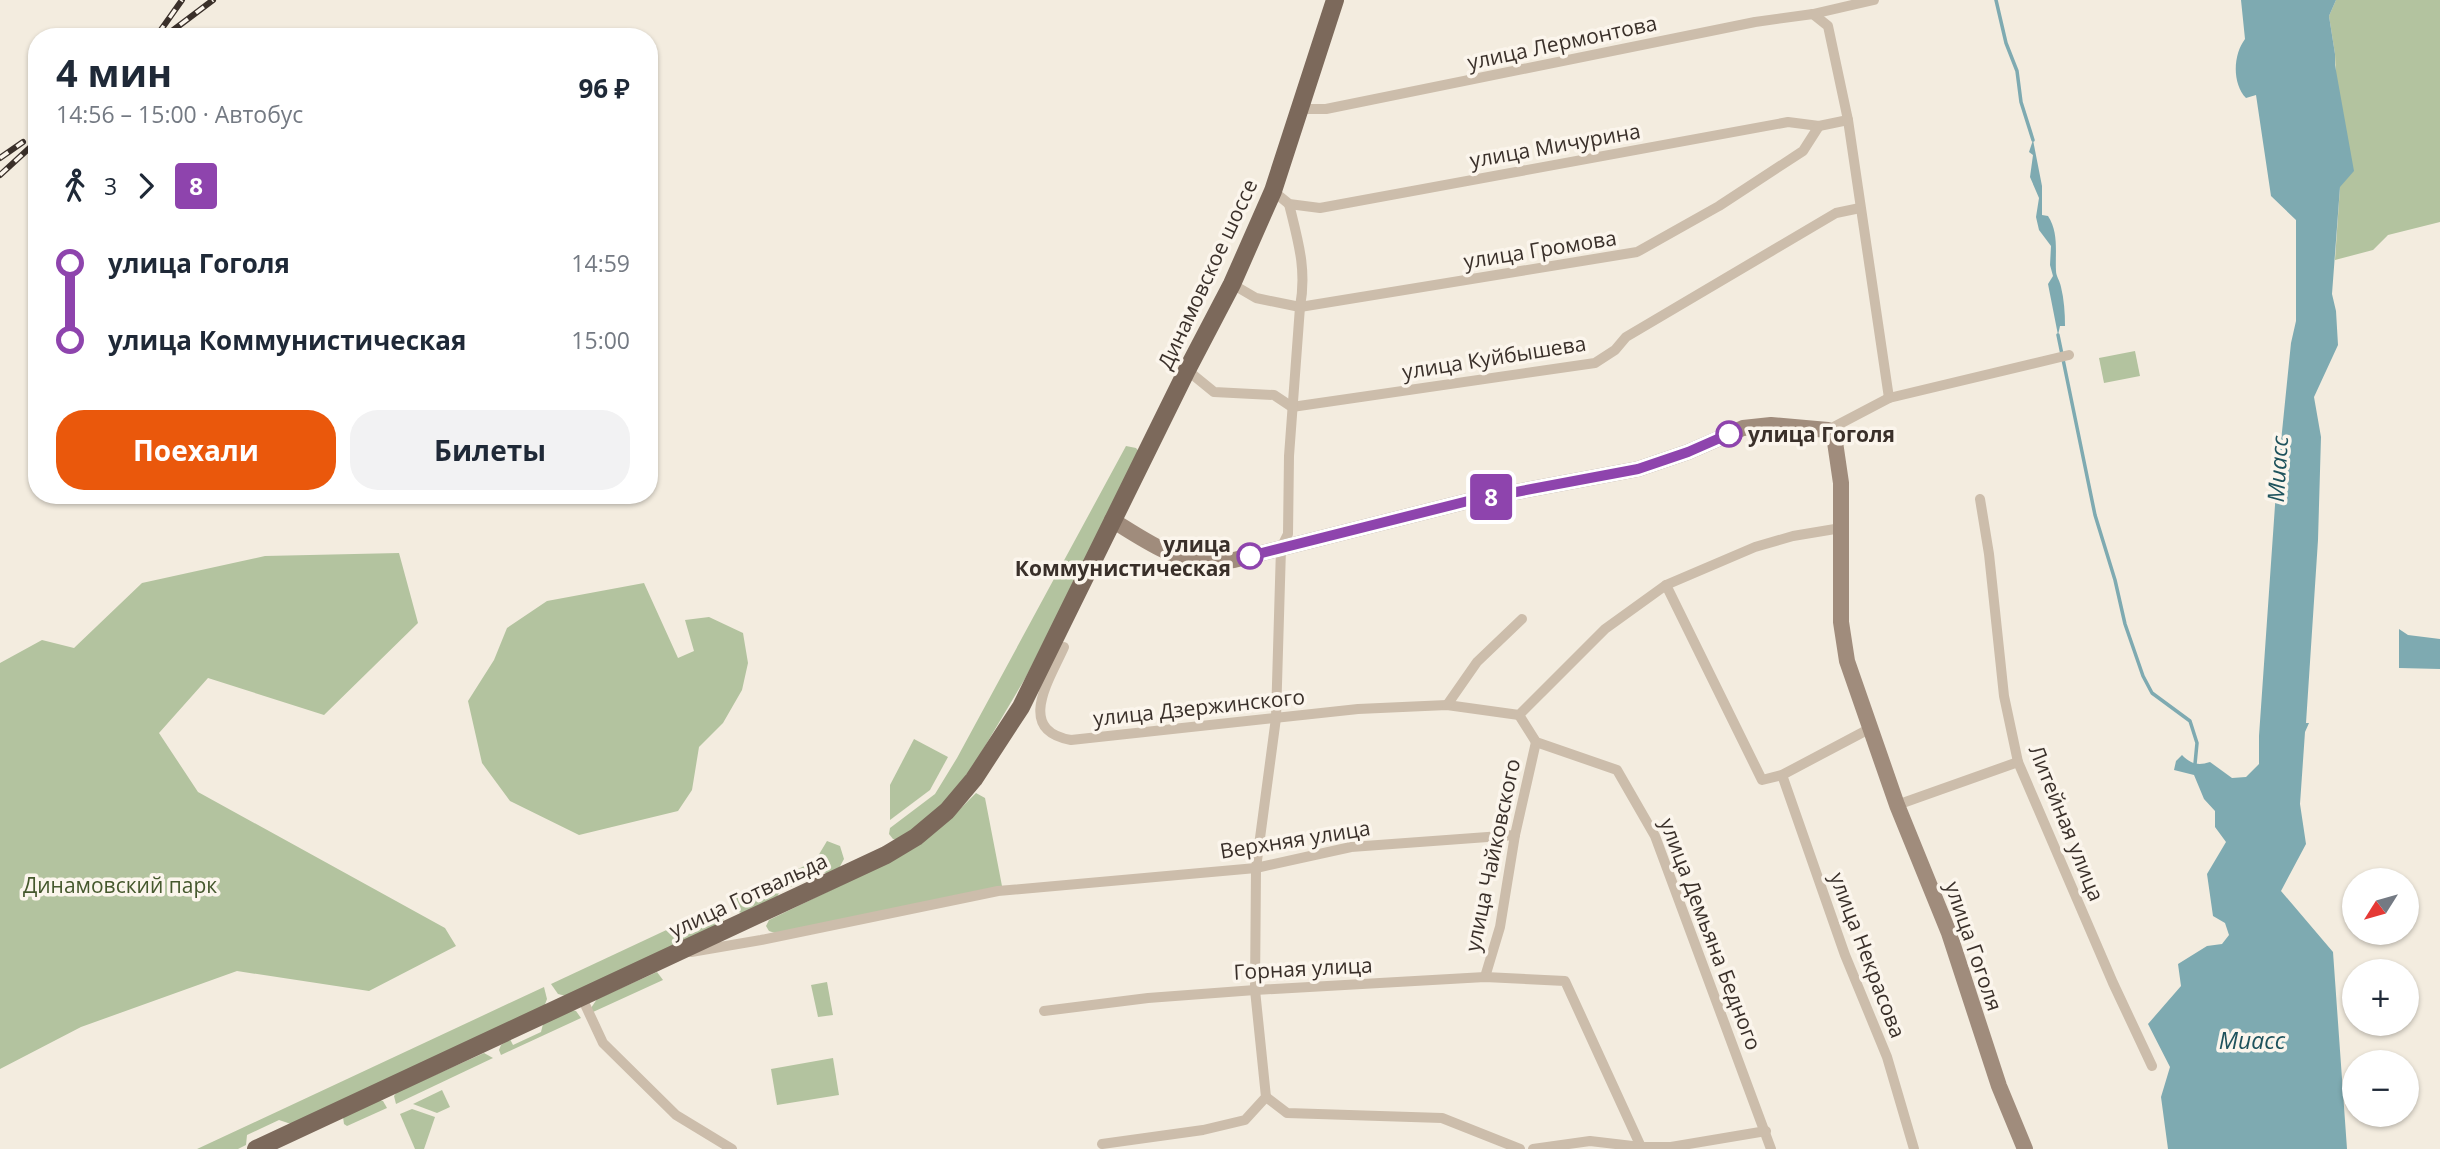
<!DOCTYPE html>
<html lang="ru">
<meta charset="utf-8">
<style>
:root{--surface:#fff;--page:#f2f2f3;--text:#1f2937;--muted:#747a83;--accent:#ea580c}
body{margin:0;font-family:"Open Sans",sans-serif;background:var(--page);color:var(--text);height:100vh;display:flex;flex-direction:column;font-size:26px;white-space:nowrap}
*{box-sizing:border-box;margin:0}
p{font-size:23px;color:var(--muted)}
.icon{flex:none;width:38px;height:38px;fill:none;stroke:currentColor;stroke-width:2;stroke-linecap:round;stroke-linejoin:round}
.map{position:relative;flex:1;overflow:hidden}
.details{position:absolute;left:28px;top:28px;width:630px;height:476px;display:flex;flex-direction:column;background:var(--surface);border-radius:28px;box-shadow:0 2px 5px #0004}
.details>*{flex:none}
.badge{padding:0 14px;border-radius:5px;font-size:24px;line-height:46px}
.needle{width:46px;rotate:233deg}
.tools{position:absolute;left:2342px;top:868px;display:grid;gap:14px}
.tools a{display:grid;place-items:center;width:77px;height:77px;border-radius:50%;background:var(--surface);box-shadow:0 2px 5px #0004;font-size:35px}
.map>.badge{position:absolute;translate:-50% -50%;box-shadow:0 0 0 4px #fff}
.legs{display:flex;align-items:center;gap:10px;height:77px;padding:0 28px;font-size:23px}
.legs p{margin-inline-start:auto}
.overview{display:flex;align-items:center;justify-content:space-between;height:119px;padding:0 28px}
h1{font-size:38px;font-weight:700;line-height:52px}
.cta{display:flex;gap:14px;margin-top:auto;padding:14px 28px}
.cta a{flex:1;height:80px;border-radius:28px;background:var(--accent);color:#fff;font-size:28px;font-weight:700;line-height:80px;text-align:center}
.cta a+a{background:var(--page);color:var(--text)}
ul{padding:0 28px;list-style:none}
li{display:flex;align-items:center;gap:24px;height:77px;font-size:26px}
li i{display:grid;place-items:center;width:10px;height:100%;margin:0 9px;background:currentColor}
li i::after{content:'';width:18px;height:18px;margin:-9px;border:5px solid;border-radius:50%;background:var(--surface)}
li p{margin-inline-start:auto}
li:first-child i{background:linear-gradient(#0000 50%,currentColor 0)}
li:last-child i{background:linear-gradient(currentColor 50%,#0000 0)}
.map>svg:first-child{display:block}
.green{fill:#b3c39f}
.water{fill:#7eaab1}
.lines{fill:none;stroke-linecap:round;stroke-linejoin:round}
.stream{stroke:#7eaab1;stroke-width:3.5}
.street{stroke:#ccbdab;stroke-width:10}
.secondary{stroke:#a08c7c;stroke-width:16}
.primary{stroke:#7c695b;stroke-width:18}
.rail-casing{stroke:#3a302a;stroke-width:6}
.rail{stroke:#fbf5ec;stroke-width:3.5;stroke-dasharray:10;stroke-linecap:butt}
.line-1-casing{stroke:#fff;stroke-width:16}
.line-1{stroke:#8e44ad;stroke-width:10}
.stop-1-dot{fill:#fff;stroke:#8e44ad;stroke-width:3.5}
.labels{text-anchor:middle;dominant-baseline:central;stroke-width:7;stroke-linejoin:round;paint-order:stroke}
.street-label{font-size:21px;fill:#3a302a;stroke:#fbf5ec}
.stop-label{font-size:21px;font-weight:bold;fill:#3a302a;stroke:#fbf5ec;text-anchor:start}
.park-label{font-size:21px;fill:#45582d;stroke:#fbf5ec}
.water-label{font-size:23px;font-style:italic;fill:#1e525c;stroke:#fbf5ec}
</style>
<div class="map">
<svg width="2440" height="1149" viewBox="0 0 2440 1149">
<rect width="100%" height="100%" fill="#f3ecdf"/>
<g class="green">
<polygon points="2336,0 2440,0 2440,222 2388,235 2373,250 2335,260 2340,187 2335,54 2329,16"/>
<polygon points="2135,351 2140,376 2104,383 2099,358"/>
<polygon points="1126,446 1136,448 1140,453 1026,677 972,768 942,805 899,840 893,839 889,834 890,828 935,794 957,758"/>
<polygon points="399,553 418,623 324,715 208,678 159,733 198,792 445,928 456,946 369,991 237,971 81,1027 0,1069 0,663 42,640 74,648 142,583 265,556"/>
<polygon points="644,583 678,658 694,651 685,620 709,617 743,633 748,663 742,690 723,723 699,747 692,790 678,811 579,835 510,801 482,763 468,701 494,660 507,628 547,601"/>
<polygon points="914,739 948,757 930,790 890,820 890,785"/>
<polygon points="976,793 985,798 1002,886 775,933 769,931 766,926 769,920 889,862 953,816"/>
<polygon points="827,841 840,846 844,859 838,870 829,874 823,872 808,879 798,869 815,861"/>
<polygon points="786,874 792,886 779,893 776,899 744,914 736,911 730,901"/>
<polygon points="722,904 725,916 722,924 566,996 558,994 551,984"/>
<polygon points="657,972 663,980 593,1012 591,1008 597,999"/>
<polygon points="827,982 833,1015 818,1017 811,985"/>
<polygon points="544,987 547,999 544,1007 291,1124 279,1120 247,1135 246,1145 238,1149 197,1149"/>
<polygon points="572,1010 576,1011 581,1018 501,1055 499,1050 501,1045 510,1039 513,1045 541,1032 543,1024"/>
<polygon points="484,1053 493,1058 396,1104 394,1096 397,1092"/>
<polygon points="833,1058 839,1095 777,1105 771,1069"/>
<polygon points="442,1090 450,1107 437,1113 413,1104"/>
<polygon points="379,1100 383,1101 387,1108 347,1126 344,1124 343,1117"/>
<polygon points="412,1109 435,1117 424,1149 415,1149 400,1114"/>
</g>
<g class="water">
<path d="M 2241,0 L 2336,0 L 2329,16 L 2335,54 L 2335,65 L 2354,171 L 2340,187 L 2332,294 L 2336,311 L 2338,345 L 2314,397 L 2321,437 L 2318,540 L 2306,723 L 2309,723 L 2305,732 L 2300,804 L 2306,844 L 2281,891 L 2333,952 L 2347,1149 L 2168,1149 L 2161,1097 L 2170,1067 L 2148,1024 L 2181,986 L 2178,964 L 2207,946 L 2222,944 L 2229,935 L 2225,923 L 2213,916 L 2207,874 L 2226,842 L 2215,827 L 2215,811 L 2204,799 L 2194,775 L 2174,770 L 2176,761 L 2182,755 C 2191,764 2198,766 2210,762 L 2232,778 L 2246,777 L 2259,764 L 2259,736 L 2276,491 L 2291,343 L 2296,321 L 2296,220 L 2271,196 L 2256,95 L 2246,98 C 2232,83 2233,55 2245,39 Z"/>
<path d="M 2033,140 L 2042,186 L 2042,215 L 2048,216 C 2059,233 2055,252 2056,271 C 2056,276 2060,281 2061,287 C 2064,299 2065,313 2065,326 L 2060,326 L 2058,335 L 2048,284 L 2053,276 L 2050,265 L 2051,246 L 2039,230 L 2036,217 L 2039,198 L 2030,177 L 2033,155 L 2029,152 Z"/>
<polygon points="2399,629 2408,635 2440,639 2440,669 2399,668"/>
</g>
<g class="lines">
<g class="stream">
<polyline points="1996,0 2006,43 2017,71 2021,102 2033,140"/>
<polyline points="2058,335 2095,515 2115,580 2125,624 2143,676 2152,693 2190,721 2197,743 2195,764"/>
</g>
<g class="street">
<polyline points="1813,14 1828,26 1848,120 1889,398 2069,355"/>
<polyline points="1298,109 1326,109 1755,22 1813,14 1874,0"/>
<polyline points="1273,191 1289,204 1320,208 1788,122 1819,126 1848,120"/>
<polyline points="1232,284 1256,298 1300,307 1637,252 1719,206 1803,151 1819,126"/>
<polyline points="1187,370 1214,392 1274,395 1292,407 1595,363 1615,350 1626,337 1836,213 1860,208"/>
<polyline points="1828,430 1889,398"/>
<polyline points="1980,499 1989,554 2004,696 2018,762 2113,983 2152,1066"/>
<polyline points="1666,585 1762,780 1782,775 1869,729"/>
<path d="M 1064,647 C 1050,679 1015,730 1071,740 L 1358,709 L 1447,705 L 1519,715 L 1605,629 L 1666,585 L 1755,547 L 1793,536 L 1841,528"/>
<polyline points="1447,705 1477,662 1522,619"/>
<polyline points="1519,715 1536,742 1617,770 1655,836 1771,1149"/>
<polyline points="1782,775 1845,955 1887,1057 1914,1149"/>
<polyline points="1897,805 2018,762"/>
<polyline points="691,952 761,940 998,891 1256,868 1351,847 1515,835"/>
<polyline points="1485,977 1500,927 1515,835 1536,742"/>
<polyline points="582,998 603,1043 676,1115 732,1149"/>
<polyline points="1044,1011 1148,998 1255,990 1485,977 1565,981 1642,1149"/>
<polyline points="1266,1097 1287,1113 1442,1118 1520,1149"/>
<path d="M 1102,1144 L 1203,1130 L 1245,1120 L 1266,1097 L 1255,990 L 1256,868 L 1276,718 L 1281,548 L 1288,534 L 1289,456 L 1300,307 C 1307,269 1298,241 1289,204"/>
<polyline points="1533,1149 1590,1141 1641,1147 1671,1147 1766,1131"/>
</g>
<path class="secondary" d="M 1112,520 C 1140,537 1173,561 1207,562 C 1215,562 1225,561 1234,560 L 1468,501 L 1638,469 L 1688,452 L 1743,428 L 1771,425 L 1828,430 L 1835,442 L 1841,483 L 1841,622 L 1847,661 L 1897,805 L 1949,933 L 1999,1086 L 2025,1149"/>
<polyline class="primary" points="256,1149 886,855 916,837 947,811 974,779 1021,707 1187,370 1232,284 1273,191 1335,0"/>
<g class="rail-casing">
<g id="rail">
<polyline points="158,34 182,0"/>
<polyline points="164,37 213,0"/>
<polyline points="0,158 23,142"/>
<polyline points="0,175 37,141"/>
</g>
</g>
<use href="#rail" class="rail"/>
</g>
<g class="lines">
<g class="line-1-casing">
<polyline id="line-1" points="1250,556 1468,501 1638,469 1688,452 1729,434"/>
</g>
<use href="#line-1" class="line-1"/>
</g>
<g class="stop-1-dot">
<circle cx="1729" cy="434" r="12"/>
<circle cx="1250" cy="556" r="12"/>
</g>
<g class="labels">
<g class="street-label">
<text transform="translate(1562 42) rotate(-12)">улица Лермонтова</text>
<text transform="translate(1555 145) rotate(-10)">улица Мичурина</text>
<text transform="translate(1540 249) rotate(-9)">улица Громова</text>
<text transform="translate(1207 274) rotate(-65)">Динамовское шоссе</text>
<text transform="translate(1494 357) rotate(-9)">улица Куйбышева</text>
<text transform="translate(1199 707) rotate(-6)">улица Дзержинского</text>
<text transform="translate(2067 823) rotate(68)">Литейная улица</text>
<text transform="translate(1295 839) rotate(-9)">Верхняя улица</text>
<text transform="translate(1492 855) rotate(-78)">улица Чайковского</text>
<text transform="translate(748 895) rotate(-25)">улица Готвальда</text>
<text transform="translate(1711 934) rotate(69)">улица Демьяна Бедного</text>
<text transform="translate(1974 946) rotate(71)">улица Гоголя</text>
<text transform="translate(1868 955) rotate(69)">улица Некрасова</text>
<text transform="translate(1303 968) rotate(-3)">Горная улица</text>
</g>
<g class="stop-label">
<text x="1748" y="434">улица Гоголя</text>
<text x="1231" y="544" text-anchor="end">улица<tspan x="1231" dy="24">Коммунистическая</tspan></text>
</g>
<g class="park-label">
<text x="120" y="885">Динамовский парк</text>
</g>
<g class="water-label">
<text transform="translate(2277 469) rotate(-86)">Миасс</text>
<text x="2252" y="1040">Миасс</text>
</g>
</g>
</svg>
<div class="tools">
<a><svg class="needle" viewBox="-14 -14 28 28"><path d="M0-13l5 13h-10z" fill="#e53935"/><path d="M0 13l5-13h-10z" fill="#747a83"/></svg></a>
<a>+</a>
<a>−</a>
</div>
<b class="badge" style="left:1491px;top:497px;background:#8e44ad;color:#fff">8</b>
<section class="details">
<div class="overview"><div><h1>4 мин</h1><p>14:56 – 15:00 · Автобус</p></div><b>96 ₽</b></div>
<div class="legs"><svg class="icon" aria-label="walk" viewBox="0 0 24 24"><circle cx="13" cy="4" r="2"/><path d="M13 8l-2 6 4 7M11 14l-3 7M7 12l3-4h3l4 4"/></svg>3<svg class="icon" aria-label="forward" viewBox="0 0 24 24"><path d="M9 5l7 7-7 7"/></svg><b class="badge" style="background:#8e44ad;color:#fff">8</b></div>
<ul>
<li><i style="color:#8e44ad"></i><b>улица Гоголя</b><p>14:59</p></li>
<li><i style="color:#8e44ad"></i><b>улица Коммунистическая</b><p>15:00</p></li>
</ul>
<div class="cta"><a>Поехали</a><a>Билеты</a></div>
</section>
</div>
